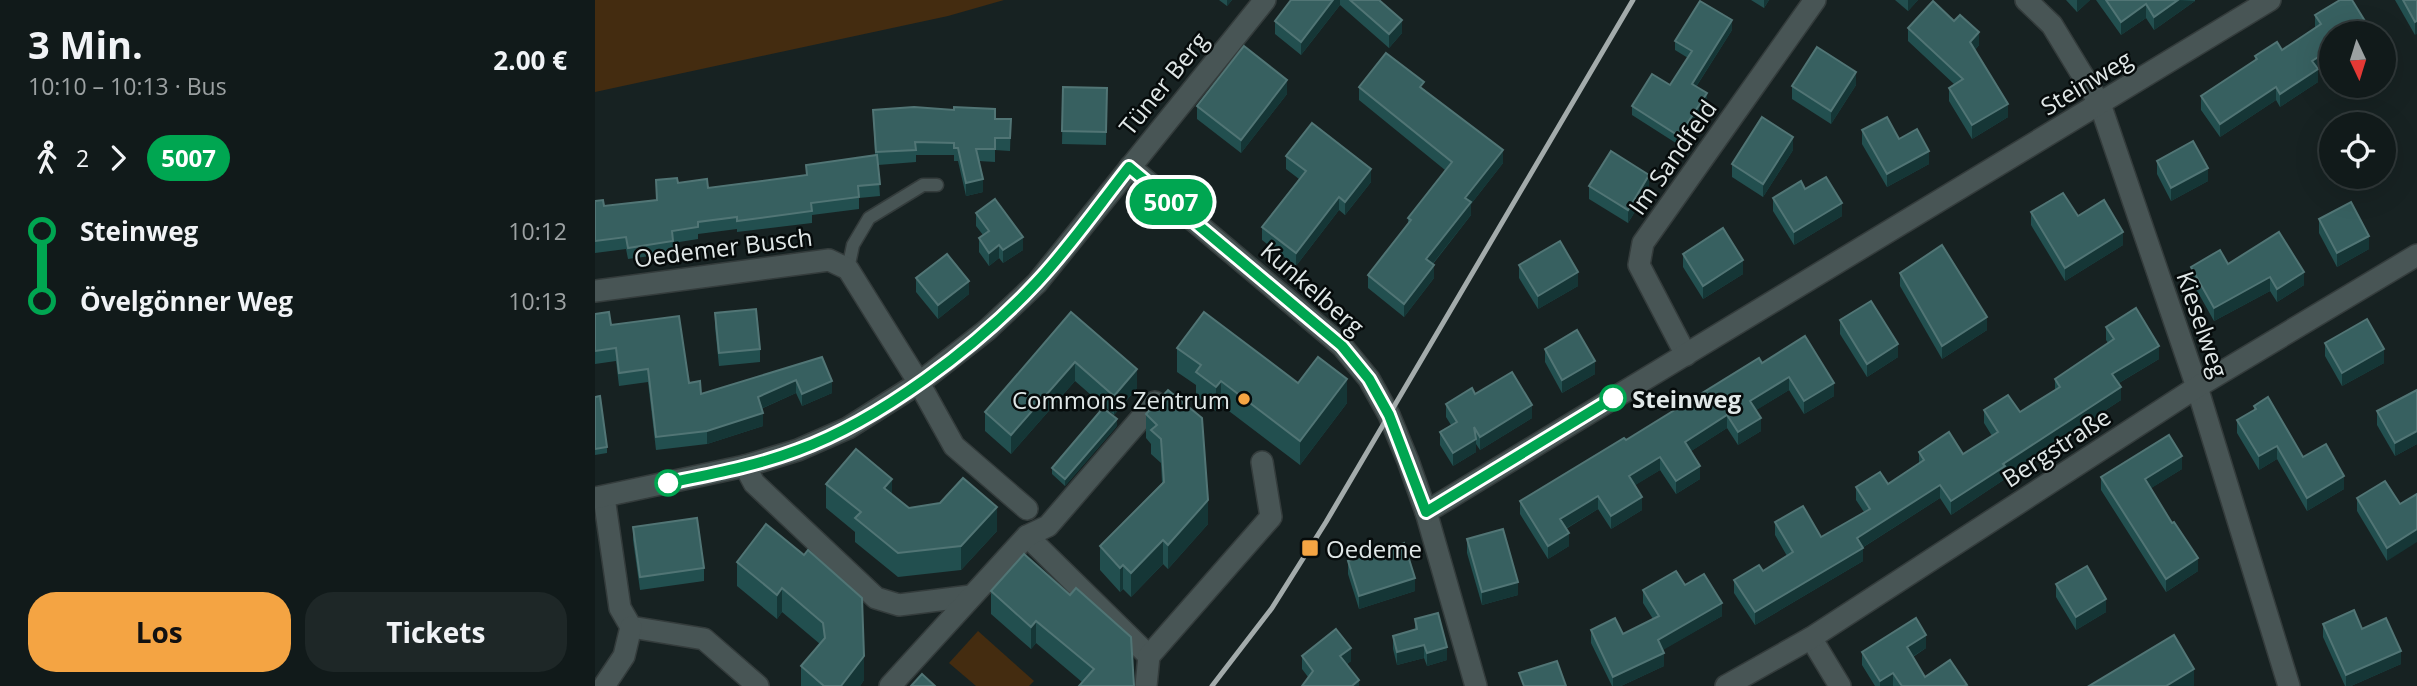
<!DOCTYPE html>
<html lang="de">
<meta charset="utf-8">
<style>
:root{--surface:#111a1a;--page:#1e2727;--text:#f1f3f6;--muted:#9ca1a2;--line:#303839;--accent:#f4a443}
body{margin:0;font-family:"Open Sans",sans-serif;background:var(--page);color:var(--text);height:100vh;display:flex;flex-direction:column;font-size:26px;white-space:nowrap}
*{box-sizing:border-box;margin:0}
p{font-size:23px;color:var(--muted)}
.icon{flex:none;width:38px;height:38px;fill:none;stroke:currentColor;stroke-width:2;stroke-linecap:round;stroke-linejoin:round}
.map{position:relative;flex:1;overflow:hidden}
.sheet{display:flex;flex-direction:column;background:var(--surface);width:595px}
.sheet>*{flex:none}
.badge{padding:0 14px;border-radius:23px;font-size:24px;line-height:46px}
.needle{width:46px;rotate:176deg}
.fabs{position:absolute;left:1724px;top:21px;display:grid;gap:14px}
.fabs a{display:grid;place-items:center;width:77px;height:77px;border-radius:50%;background:var(--surface);box-shadow:0 7px 28px #0002,0 0 0 2px var(--line);font-size:35px}
.map>.badge{position:absolute;translate:-50% -50%;box-shadow:0 0 0 4px #fff}
.legs{display:flex;align-items:center;gap:10px;height:77px;padding:0 28px;font-size:23px}
.legs p{margin-inline-start:auto}
.head{display:flex;align-items:center;justify-content:space-between;height:119px;padding:0 28px}
h1{font-size:38px;font-weight:700;line-height:52px}
.primary-button{display:flex;gap:14px;margin-top:auto;padding:14px 28px}
.primary-button a{flex:1;height:80px;border-radius:28px;background:var(--accent);color:#111;font-size:28px;font-weight:700;line-height:80px;text-align:center}
.primary-button a+a{background:var(--page);color:var(--text)}
ul{padding:0 28px;list-style:none}
li{display:flex;align-items:center;gap:24px;height:70px;font-size:26px}
li i{display:grid;place-items:center;width:10px;height:100%;margin:0 9px;background:currentColor}
li i::after{content:'';width:18px;height:18px;margin:-9px;border:5px solid;border-radius:50%;background:var(--surface)}
li p{margin-inline-start:auto}
li:first-child i{background:linear-gradient(#0000 50%,currentColor 0)}
li:last-child i{background:linear-gradient(currentColor 50%,#0000 0)}
main{display:flex;flex:1;min-height:0}
.map>svg:first-child{display:block}
.green{fill:#442c10}
.lines{fill:none;stroke-linecap:round;stroke-linejoin:round}
.lane-casing{stroke:#343c3c;stroke-width:15}
.street-casing{stroke:#343c3c;stroke-width:24}
.lane{stroke:#485555;stroke-width:12}
.street{stroke:#485555;stroke-width:21}
.rail{stroke:#a3abab;stroke-width:5}
.wall{fill:#224f4f}
.shaded-wall{fill:#153636}
.building{fill:#376060;stroke:#517575;stroke-width:2}
.line-1-casing{stroke:#fff;stroke-width:16}
.line-1{stroke:#00a651;stroke-width:10}
.stop-1-dot{fill:#fff;stroke:#00a651;stroke-width:3.5}
.poi-dot{fill:#f4a443;stroke:#060b0b;stroke-width:2.5}
.labels{text-anchor:middle;dominant-baseline:central;stroke-width:5;stroke-linejoin:round;paint-order:stroke}
.street-label{font-size:24px;fill:#e0e7e7;stroke:#060b0b}
.stop-label{font-size:24px;font-weight:bold;fill:#e0e7e7;stroke:#060b0b;text-anchor:start}
.poi-label{font-size:24px;fill:#e0e7e7;stroke:#060b0b;text-anchor:end}
</style>
<main>
<section class="sheet">
<div class="head"><div><h1>3 Min.</h1><p>10:10 – 10:13 · Bus</p></div><b>2.00 €</b></div>
<div class="legs"><svg class="icon" aria-label="walk" viewBox="0 0 24 24"><circle cx="13" cy="4" r="2"/><path d="M13 8l-2 6 4 7M11 14l-3 7M7 12l3-4h3l4 4"/></svg>2<svg class="icon" aria-label="forward" viewBox="0 0 24 24"><path d="M9 5l7 7-7 7"/></svg><b class="badge" style="background:#00a651;color:#fff">5007</b></div>
<ul>
<li><i style="color:#00a651"></i><b>Steinweg</b><p>10:12</p></li>
<li><i style="color:#00a651"></i><b>Övelgönner Weg</b><p>10:13</p></li>
</ul>
<div class="primary-button"><a>Los</a><a>Tickets</a></div>
</section>
<div class="map">
<svg width="1822" height="686" viewBox="0 0 1822 686">
<rect width="100%" height="100%" fill="#172222"/>
<g class="green">
<polygon points="0,0 409,0 353,16 0,92"/>
<polygon points="383,631 439,681 434,686 381,686 354,663"/>
</g>
<g class="lines">
<g class="lane-casing">
<polyline id="lane" points="253,269 258,245 274,218 328,185 342,185"/>
</g>
<g class="street-casing">
<g id="street">
<polyline points="1431,0 1457,25 1505,104 1602,387 1694,686"/>
<polyline points="535,167 747,346 774,379 794,415 813,461 831,512 881,686"/>
<polyline points="0,291 234,260 253,269 324,383 359,446 432,509"/>
<polyline points="1091,355 1044,265 1048,243 1220,0"/>
<polyline points="150,466 159,483 281,598 304,605 376,596"/>
<polyline points="9,497 25,608 36,627 109,639 163,686"/>
<polyline points="0,498 150,466 203,450 253,428 324,383 392,330 442,283 670,0"/>
<polyline points="831,512 1675,0"/>
<polyline points="432,536 554,656"/>
<polyline points="1216,638 1245,686"/>
<polyline points="9,686 29,656 36,627"/>
<polyline points="295,686 432,536 453,526 560,402"/>
<polyline points="551,686 554,656 676,517 667,462"/>
<polyline points="1131,686 1216,638 1602,387 1822,255"/>
</g>
</g>
<use href="#lane" class="lane"/>
<use href="#street" class="street"/>
<polyline class="rail" points="617,686 677,608 731,522 1038,0"/>
</g>
<g class="wall">
<polygon points="624,0 637,0 632,6"/>
<polygon points="696,0 784,0 807,33 794,48 745,5 706,55 680,34 680,21"/>
<polygon points="1156,0 1174,0 1169,8"/>
<polygon points="1300,0 1323,0 1313,11"/>
<polygon points="1471,0 1495,0 1482,12"/>
<polygon points="1501,0 1600,0 1600,1 1559,30 1551,18 1526,35"/>
<polygon points="1800,0 1822,0 1820,35"/>
<polygon points="1720,15 1773,33 1736,33 1736,62 1723,70 1723,82 1685,107 1681,100 1625,137 1606,110 1606,96 1660,60 1660,56 1687,50 1720,28"/>
<polygon points="1313,28 1384,45 1380,50 1413,117 1377,139 1354,101 1354,88 1359,84 1313,41"/>
<polygon points="1137,30 1101,87 1112,102 1084,145 1037,115 1037,106 1075,85 1093,58 1080,50 1080,41"/>
<polygon points="1261,85 1236,124 1197,99 1197,86"/>
<polygon points="468,87 512,88 511,145 467,144"/>
<polygon points="764,87 829,89 908,163 876,204 876,215 838,264 839,278 809,317 773,288 773,275 813,224 813,218 850,170 764,100"/>
<polygon points="692,94 646,153 602,119 602,106"/>
<polygon points="278,110 416,119 415,151 400,150 400,162 384,161 388,192 371,196 363,161 359,161 359,155 321,155 321,162 283,165 285,196 264,198 264,209 217,215 217,223 142,232 142,229 103,234 103,239 78,243 78,253 33,259 31,249 0,253 0,201 9,206 61,200 61,180 113,188 211,175 211,165 280,155"/>
<polygon points="1267,130 1304,139 1334,164 1292,187 1267,144"/>
<polygon points="1198,150 1168,197 1137,177 1137,164"/>
<polygon points="691,156 776,182 750,215 744,210 701,266 667,240 667,227 704,179 691,169"/>
<polygon points="1562,161 1613,181 1576,201 1562,174"/>
<polygon points="994,186 1054,188 1033,223 994,199"/>
<polygon points="1210,189 1247,216 1199,245 1178,211 1178,198"/>
<polygon points="1436,212 1528,245 1470,281 1436,225"/>
<polygon points="381,213 428,250 408,263 404,258 394,266 384,252 384,238 388,235 381,226"/>
<polygon points="1724,219 1774,249 1742,267 1724,233"/>
<polygon points="1088,254 1148,274 1108,299 1088,267"/>
<polygon points="1633,264 1709,285 1682,302 1675,291 1619,321 1596,280 1596,267"/>
<polygon points="924,265 983,286 943,309 924,278"/>
<polygon points="1305,273 1392,330 1347,359 1305,286"/>
<polygon points="321,278 374,294 343,319 321,292"/>
<polygon points="476,312 542,388 519,415 480,381 416,454 390,431 390,412"/>
<polygon points="120,313 165,349 165,362 124,366 120,327"/>
<polygon points="0,314 94,383 106,394 227,357 237,393 207,406 201,393 166,409 168,426 112,444 61,450 53,382 24,386 21,361 0,364"/>
<polygon points="1245,320 1303,357 1272,377 1245,334"/>
<polygon points="1511,327 1564,359 1524,383 1526,400 1410,476 1410,479 1356,515 1345,498 1267,548 1268,561 1160,625 1139,593 1139,580 1168,571 1192,556 1180,535 1180,522 1226,537 1269,512 1261,500 1261,487 1293,484 1324,463 1324,452 1368,454 1397,436 1389,423 1389,410 1425,412 1460,391 1460,379 1513,343 1511,340"/>
<polygon points="1730,343 1789,363 1747,386 1730,356"/>
<polygon points="582,348 703,383 752,403 705,465 626,405 621,411 601,396 601,385 582,372"/>
<polygon points="950,349 1000,374 967,393 950,362"/>
<polygon points="1167,363 1239,396 1209,414 1194,390 1161,410 1166,431 1143,445 1132,428 1096,451 1105,479 1081,494 1065,470 1040,485 1047,510 1016,529 1003,509 971,529 974,546 953,559 925,514 925,501"/>
<polygon points="573,390 613,524 573,569 568,564 536,597 528,589 525,592 505,570 505,546 567,483 566,463 556,454 556,444 551,438 551,414"/>
<polygon points="1822,390 1822,444 1800,456 1782,425 1782,411"/>
<polygon points="880,394 937,418 885,450 881,444 881,452 858,466 845,445 845,432 856,425 851,417 851,404"/>
<polygon points="0,397 12,447 12,453 0,455"/>
<polygon points="1659,406 1708,457 1749,489 1712,511 1682,459 1664,470 1642,433 1642,420 1659,410"/>
<polygon points="522,426 470,486 457,474 457,468"/>
<polygon points="1587,469 1556,488 1603,571 1571,592 1506,490 1506,477"/>
<polygon points="231,484 297,494 314,508 402,531 366,570 303,577 260,542 260,532 231,508"/>
<polygon points="1762,498 1805,504 1792,561 1762,511"/>
<polygon points="171,524 269,680 265,686 206,686 206,666 225,644 187,612 182,619 142,586 142,562"/>
<polygon points="38,527 109,568 109,581 45,590 38,540"/>
<polygon points="872,539 923,595 887,605 872,553"/>
<polygon points="753,561 820,591 764,609 753,574"/>
<polygon points="1461,584 1511,612 1481,630 1461,597"/>
<polygon points="1090,585 1127,616 1067,650 1069,666 1026,686 1017,686 996,643 996,630 1028,634 1058,619 1048,603 1048,590"/>
<polygon points="396,591 539,686 487,682 441,643 436,649 396,614"/>
<polygon points="820,619 852,660 832,666 829,658 802,665 798,649 798,636 820,629"/>
<polygon points="1728,624 1767,629 1806,664 1756,686 1750,686 1728,637"/>
<polygon points="1331,648 1318,657 1330,677 1372,686 1280,686 1267,665 1267,652"/>
<polygon points="707,656 756,661 752,664 764,686 713,677 707,669"/>
</g>
<g class="shaded-wall">
<polygon points="632,0 637,0 632,6"/>
<polygon points="738,0 745,0 745,5 706,55 706,42"/>
<polygon points="1169,0 1174,0 1169,8"/>
<polygon points="1313,0 1323,0 1313,11"/>
<polygon points="1482,0 1495,0 1482,12"/>
<polygon points="1583,0 1600,1 1559,30 1559,17"/>
<polygon points="1551,4 1551,18 1526,35 1526,22"/>
<polygon points="807,20 807,33 794,48 794,34"/>
<polygon points="1137,20 1137,30 1097,93 1097,84"/>
<polygon points="1822,21 1822,34 1820,35 1820,22"/>
<polygon points="1773,26 1773,33 1761,33"/>
<polygon points="1384,32 1384,45 1375,55 1375,42"/>
<polygon points="1736,49 1736,62 1723,70 1723,82 1685,107 1685,94 1717,61"/>
<polygon points="1261,72 1261,85 1236,124 1236,111"/>
<polygon points="692,80 692,94 646,153 646,140"/>
<polygon points="1681,87 1681,100 1625,137 1625,124"/>
<polygon points="1112,93 1112,102 1084,145 1084,136"/>
<polygon points="1413,104 1413,117 1377,139 1377,125"/>
<polygon points="1198,137 1198,150 1168,197 1168,184"/>
<polygon points="908,150 908,163 876,204 876,215 831,272 831,259 870,198"/>
<polygon points="1334,151 1334,164 1292,187 1292,174"/>
<polygon points="1613,168 1613,181 1576,201 1576,188"/>
<polygon points="776,169 776,182 750,215 750,202"/>
<polygon points="1054,175 1054,188 1033,223 1033,210"/>
<polygon points="388,179 388,192 371,196 371,183"/>
<polygon points="744,197 744,210 701,266 701,253"/>
<polygon points="1247,203 1247,216 1199,245 1199,232"/>
<polygon points="1528,232 1528,245 1470,281 1470,268"/>
<polygon points="1774,236 1774,249 1742,267 1742,253"/>
<polygon points="428,237 428,250 408,263 408,250"/>
<polygon points="404,245 404,258 394,266 394,253"/>
<polygon points="1148,260 1148,274 1108,299 1108,286"/>
<polygon points="839,265 839,278 809,317 809,304"/>
<polygon points="983,272 983,286 943,309 943,296"/>
<polygon points="1709,272 1709,285 1682,302 1682,289"/>
<polygon points="1675,277 1675,291 1619,321 1619,308"/>
<polygon points="374,281 374,294 343,319 343,305"/>
<polygon points="1392,317 1392,330 1347,359 1347,346"/>
<polygon points="1303,344 1303,357 1272,377 1272,364"/>
<polygon points="1564,346 1564,359 1517,387 1517,374"/>
<polygon points="1789,349 1789,363 1747,386 1747,373"/>
<polygon points="1000,361 1000,374 967,393 967,380"/>
<polygon points="480,362 480,381 416,454 416,435"/>
<polygon points="542,369 542,388 519,415 519,396"/>
<polygon points="1194,377 1194,390 1155,414 1155,401"/>
<polygon points="752,379 752,403 705,465 705,441"/>
<polygon points="201,380 201,393 163,410 163,397"/>
<polygon points="237,381 237,393 207,406 207,394"/>
<polygon points="626,381 626,405 621,411 621,387"/>
<polygon points="1239,383 1239,396 1209,414 1209,401"/>
<polygon points="1526,387 1526,400 1410,476 1410,479 1356,515 1356,501 1408,464"/>
<polygon points="937,405 937,418 885,450 885,437"/>
<polygon points="168,413 168,426 112,444 112,431"/>
<polygon points="1132,415 1132,428 1090,455 1090,442"/>
<polygon points="1166,418 1166,431 1143,445 1143,432"/>
<polygon points="522,419 522,426 470,486 470,479"/>
<polygon points="1822,431 1822,444 1800,456 1800,443"/>
<polygon points="881,439 881,452 858,466 858,453"/>
<polygon points="1682,446 1682,459 1664,470 1664,456"/>
<polygon points="1587,456 1587,469 1550,492 1550,479"/>
<polygon points="1065,457 1065,470 1034,489 1034,476"/>
<polygon points="1105,466 1105,479 1081,494 1081,481"/>
<polygon points="1749,476 1749,489 1712,511 1712,498"/>
<polygon points="297,479 297,503 289,488"/>
<polygon points="1345,485 1345,498 1262,551 1262,538"/>
<polygon points="1003,496 1003,509 965,532 965,519"/>
<polygon points="1047,497 1047,510 1016,529 1016,516"/>
<polygon points="613,500 613,524 573,569 573,545"/>
<polygon points="402,507 402,531 366,570 366,546"/>
<polygon points="1822,529 1822,542 1792,561 1792,548"/>
<polygon points="974,533 974,546 953,559 953,546"/>
<polygon points="568,540 568,564 536,597 536,573"/>
<polygon points="1268,548 1268,561 1160,625 1160,612"/>
<polygon points="1603,558 1603,571 1571,592 1571,579"/>
<polygon points="528,565 528,589 525,592 525,568"/>
<polygon points="820,578 820,591 764,609 764,596"/>
<polygon points="923,582 923,595 887,605 887,592"/>
<polygon points="187,588 187,612 182,619 182,595"/>
<polygon points="1511,599 1511,612 1481,630 1481,617"/>
<polygon points="1127,603 1127,616 1063,653 1063,640"/>
<polygon points="441,621 441,643 436,649 436,627"/>
<polygon points="1331,635 1331,648 1312,660 1312,647"/>
<polygon points="829,645 829,658 802,665 802,652"/>
<polygon points="852,647 852,660 832,666 832,653"/>
<polygon points="756,648 756,661 745,669 745,656"/>
<polygon points="1806,651 1806,664 1756,686 1751,686 1751,675"/>
<polygon points="1069,653 1069,666 1026,686 1018,686 1018,677"/>
<polygon points="269,656 269,680 265,686 246,686"/>
<polygon points="1599,669 1599,686 1571,686"/>
<polygon points="1298,673 1298,686 1285,686 1285,681"/>
<polygon points="764,680 764,686 757,686"/>
</g>
<g class="building">
<polygon points="696,0 738,0 706,42 680,21"/>
<polygon points="755,0 784,0 807,20 794,34"/>
<polygon points="1511,0 1583,0 1559,17 1551,4 1526,22"/>
<polygon points="1745,0 1757,0 1773,26 1761,33 1736,33 1736,49 1717,61 1723,69 1685,94 1681,87 1625,124 1606,96 1662,59 1660,56 1682,42 1687,50 1726,24 1720,15"/>
<polygon points="1808,0 1822,0 1822,21 1820,22"/>
<polygon points="1105,1 1137,20 1097,84 1112,93 1084,136 1037,106 1057,74 1075,85 1097,51 1080,41"/>
<polygon points="1338,1 1359,21 1365,15 1384,32 1375,42 1413,104 1377,125 1354,88 1368,79 1313,28"/>
<polygon points="649,46 692,80 646,140 602,106"/>
<polygon points="1222,47 1261,72 1236,111 1197,86"/>
<polygon points="791,53 829,82 825,87 908,150 870,198 876,202 831,259 839,265 809,304 773,275 816,220 813,218 857,162 764,87"/>
<polygon points="468,87 512,88 511,132 467,131"/>
<polygon points="319,107 359,110 359,107 400,109 400,119 416,119 415,138 400,138 400,149 381,149 388,179 371,183 363,148 359,148 359,143 320,142 321,150 281,152 278,110"/>
<polygon points="1167,117 1198,137 1168,184 1137,164"/>
<polygon points="1292,117 1304,139 1322,129 1334,151 1292,174 1267,130"/>
<polygon points="717,123 776,169 750,202 744,197 701,253 667,227 711,171 691,156"/>
<polygon points="1598,141 1613,168 1576,188 1562,161"/>
<polygon points="1016,151 1054,175 1033,210 994,186"/>
<polygon points="282,155 285,184 263,186 264,197 216,203 217,211 142,221 142,217 103,222 103,227 77,231 78,241 33,248 31,237 0,241 0,201 8,200 9,206 62,200 61,180 82,178 83,183 112,179 113,188 212,175 211,165"/>
<polygon points="1231,177 1247,203 1199,232 1178,198 1206,181 1210,189"/>
<polygon points="1468,193 1483,216 1509,200 1528,232 1470,268 1436,212"/>
<polygon points="400,199 428,237 408,250 404,245 394,253 384,238 394,231 381,213"/>
<polygon points="1756,202 1774,236 1742,253 1724,219"/>
<polygon points="1128,228 1148,260 1108,286 1088,254"/>
<polygon points="1684,232 1709,272 1682,289 1675,277 1619,308 1596,267 1625,250 1633,264"/>
<polygon points="965,241 983,272 943,296 924,265"/>
<polygon points="1347,245 1392,317 1347,346 1305,273"/>
<polygon points="352,254 374,281 343,305 321,278"/>
<polygon points="1276,301 1303,344 1272,364 1245,320"/>
<polygon points="1541,308 1564,346 1517,374 1526,387 1408,464 1410,466 1356,501 1345,485 1262,538 1268,548 1160,612 1139,580 1164,565 1168,571 1198,552 1180,522 1208,506 1226,537 1275,509 1261,487 1285,472 1293,484 1329,460 1324,452 1354,432 1368,454 1403,432 1389,410 1413,395 1425,412 1465,387 1460,379 1519,339 1511,327"/>
<polygon points="161,309 165,349 124,353 120,313"/>
<polygon points="14,312 16,325 84,316 94,383 105,381 106,394 227,357 237,381 207,394 201,380 163,397 168,413 112,431 61,437 53,369 24,373 21,348 0,351 0,314"/>
<polygon points="476,312 542,369 519,396 480,362 416,435 390,412"/>
<polygon points="609,312 703,383 723,357 752,379 705,441 626,381 621,387 601,372 606,365 582,348"/>
<polygon points="1772,319 1789,349 1747,373 1730,343"/>
<polygon points="982,330 1000,361 967,380 950,349"/>
<polygon points="1210,336 1239,383 1209,401 1194,377 1155,401 1166,418 1143,432 1132,415 1090,442 1105,466 1081,481 1065,457 1034,476 1047,497 1016,516 1003,496 965,519 974,533 953,546 925,501 1029,438 1031,440 1164,358 1167,363"/>
<polygon points="917,372 937,405 885,437 879,427 881,439 858,453 845,432 862,422 851,404 877,388 880,394"/>
<polygon points="573,390 607,418 613,500 573,545 568,540 536,573 528,565 525,568 505,546 569,482 566,439 556,430 562,425 551,414"/>
<polygon points="1822,390 1822,431 1800,443 1782,411"/>
<polygon points="5,396 12,447 0,449 0,397"/>
<polygon points="1673,397 1708,457 1731,444 1749,476 1712,498 1682,446 1664,456 1642,420 1661,409 1659,406"/>
<polygon points="508,408 522,419 470,479 457,468"/>
<polygon points="1574,435 1587,456 1550,479 1577,523 1579,522 1603,558 1571,579 1506,477"/>
<polygon points="261,449 297,479 289,488 314,508 345,503 368,478 402,507 366,546 303,553 260,518 266,512 231,484"/>
<polygon points="1790,481 1805,504 1822,494 1822,529 1792,548 1762,498"/>
<polygon points="102,518 109,568 45,577 38,527"/>
<polygon points="171,524 209,555 213,550 267,598 269,656 246,686 229,686 206,666 230,638 228,623 187,588 182,595 142,562"/>
<polygon points="908,529 923,582 887,592 872,539"/>
<polygon points="809,543 820,578 764,596 753,561"/>
<polygon points="429,554 475,595 481,588 536,637 539,686 484,686 499,669 441,621 436,627 396,591"/>
<polygon points="1492,566 1511,599 1481,617 1461,584"/>
<polygon points="1081,571 1090,585 1109,574 1127,603 1063,640 1069,653 1018,677 996,630 1020,618 1028,634 1064,616 1048,590"/>
<polygon points="1759,610 1767,629 1791,618 1806,651 1751,675 1728,624"/>
<polygon points="843,613 852,647 832,653 829,645 802,652 798,636 822,629 820,619"/>
<polygon points="1321,618 1331,635 1312,647 1330,677 1355,660 1372,685 1369,686 1307,686 1298,673 1285,681 1267,652"/>
<polygon points="741,629 756,648 745,656 764,680 757,686 707,686 718,671 707,656"/>
<polygon points="1579,635 1599,669 1571,686 1494,686"/>
<polygon points="962,661 971,686 929,686 924,673"/>
<polygon points="327,674 340,686 316,686"/>
</g>
<g class="lines">
<g class="line-1-casing">
<path id="line-1" d="M 73,483 C 117,474 161,466 203,450 C 285,420 381,347 441,283 C 475,247 504,205 534,167 L 747,346 L 774,379 L 794,415 L 831,512 L 1018,398"/>
</g>
<use href="#line-1" class="line-1"/>
</g>
<g class="stop-1-dot">
<circle cx="1018" cy="398" r="12"/>
<circle cx="73" cy="483" r="12"/>
</g>
<g class="poi-dot">
<circle cx="649" cy="399" r="7"/>
<rect x="706" y="539" width="18" height="18" rx="3.5"/>
</g>
<g class="labels">
<g class="street-label">
<text transform="translate(1491 82) rotate(-31)">Steinweg</text>
<text transform="translate(568 83) rotate(-51)">Tüner Berg</text>
<text transform="translate(1077 157) rotate(-55)">Im Sandfeld</text>
<text transform="translate(128 247) rotate(-7)">Oedemer Busch</text>
<text transform="translate(718 288) rotate(41)">Kunkelberg</text>
<text transform="translate(1608 324) rotate(71)">Kieselweg</text>
<text transform="translate(1461 447) rotate(-33)">Bergstraße</text>
</g>
<g class="stop-label">
<text x="1037" y="398">Steinweg</text>
</g>
<g class="poi-label">
<text x="635" y="399">Commons Zentrum</text>
<text x="731" y="548" text-anchor="start">Oedeme</text>
</g>
</g>
</svg>
<div class="fabs">
<a><svg class="needle" viewBox="-14 -14 28 28"><path d="M0-13l5 13h-10z" fill="#e53935"/><path d="M0 13l5-13h-10z" fill="#9ca1a2"/></svg></a>
<a><svg class="icon" aria-label="locate" viewBox="0 0 24 24"><circle cx="12" cy="12" r="6"/><path d="M12 2v4M12 18v4M2 12h4M18 12h4"/></svg></a>
</div>
<b class="badge" style="left:576px;top:202px;background:#00a651;color:#fff">5007</b>
</div>
</main>
